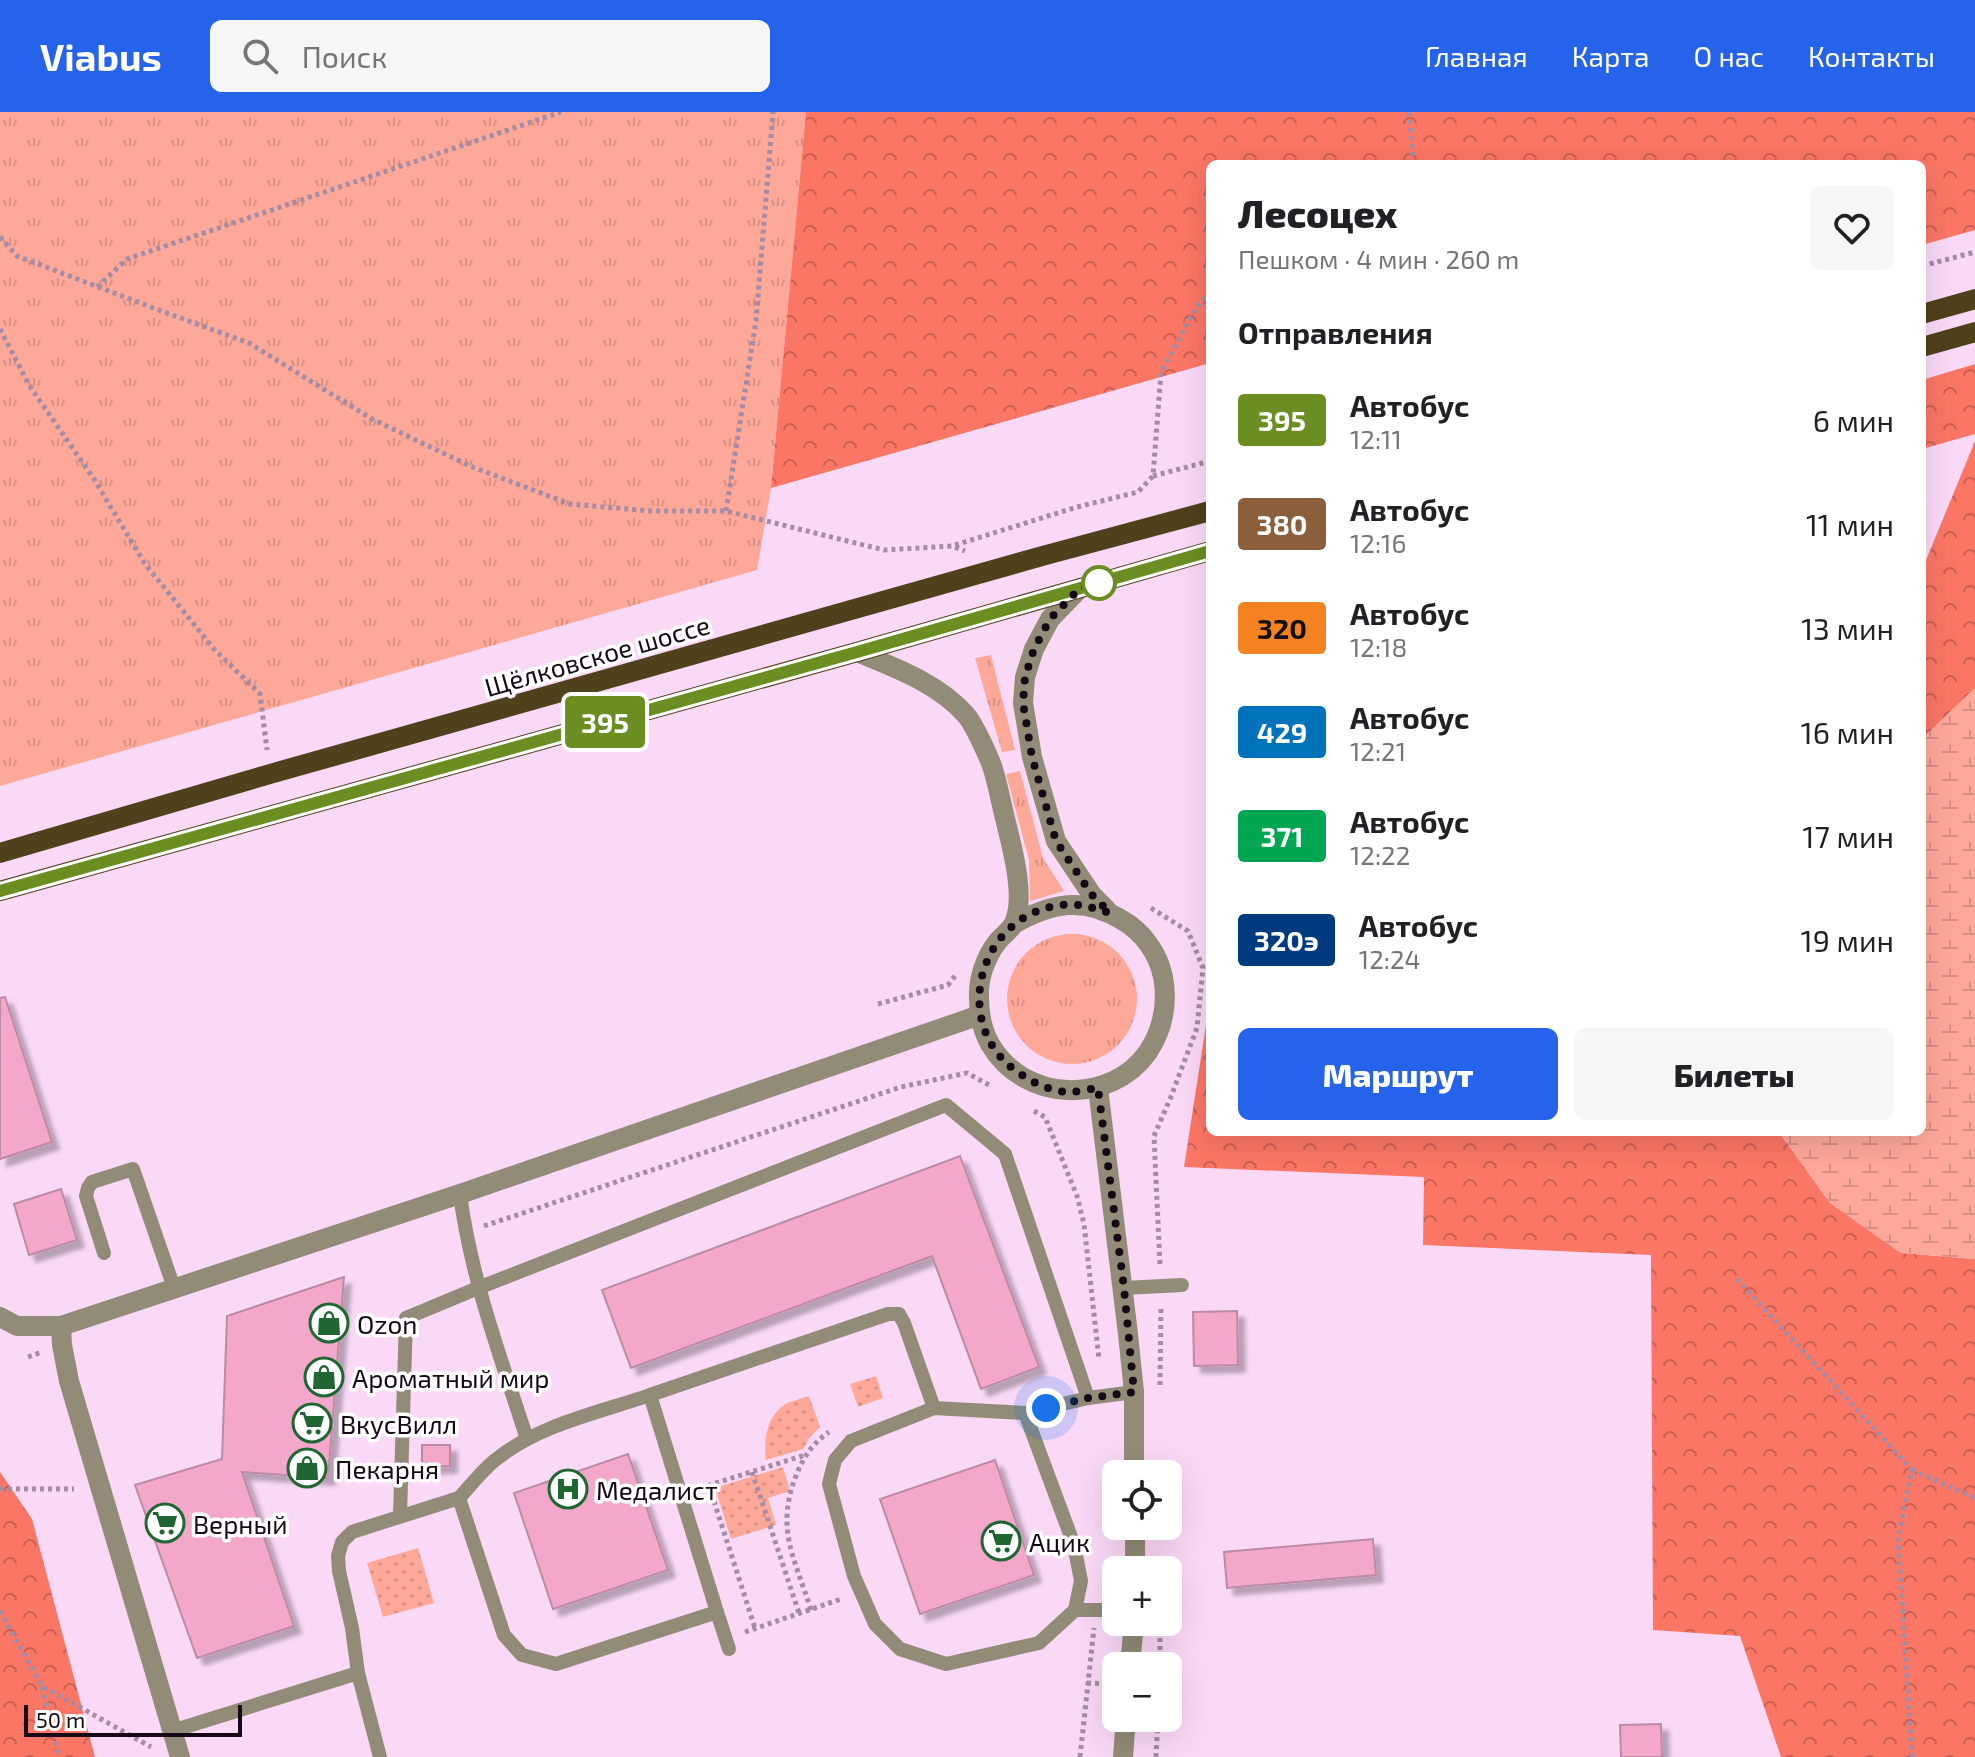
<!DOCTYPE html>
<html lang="ru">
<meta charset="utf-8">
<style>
:root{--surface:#fff;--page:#f6f6f6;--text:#202124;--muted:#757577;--accent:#2563eb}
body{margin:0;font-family:"Exo 2",sans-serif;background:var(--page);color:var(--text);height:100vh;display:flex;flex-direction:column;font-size:30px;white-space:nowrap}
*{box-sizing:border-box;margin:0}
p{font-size:26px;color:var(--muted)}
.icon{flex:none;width:44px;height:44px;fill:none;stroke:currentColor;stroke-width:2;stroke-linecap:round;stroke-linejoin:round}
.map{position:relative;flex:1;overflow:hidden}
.side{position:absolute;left:1206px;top:48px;width:720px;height:976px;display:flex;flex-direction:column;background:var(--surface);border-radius:12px;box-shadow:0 8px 32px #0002}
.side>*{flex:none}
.badge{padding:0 16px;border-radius:6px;font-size:28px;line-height:52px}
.fabs{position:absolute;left:1102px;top:1348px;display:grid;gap:16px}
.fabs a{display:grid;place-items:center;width:80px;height:80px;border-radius:12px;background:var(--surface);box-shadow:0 8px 32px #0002;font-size:40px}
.scale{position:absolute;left:24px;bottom:20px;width:218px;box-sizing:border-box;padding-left:8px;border:4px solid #160915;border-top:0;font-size:22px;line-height:28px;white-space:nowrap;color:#160915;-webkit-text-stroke:6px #fff;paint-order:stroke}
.you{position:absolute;width:40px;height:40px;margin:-20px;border:6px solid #fff;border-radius:50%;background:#1a73e8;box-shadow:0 0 0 12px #1a73e833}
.map>.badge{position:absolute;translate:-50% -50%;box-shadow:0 0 0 4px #fff}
h2{padding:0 32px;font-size:30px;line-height:72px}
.round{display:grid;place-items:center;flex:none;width:84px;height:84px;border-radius:12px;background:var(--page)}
.headline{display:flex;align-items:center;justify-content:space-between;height:136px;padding:0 32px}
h1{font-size:38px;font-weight:800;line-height:60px}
.action{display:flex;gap:16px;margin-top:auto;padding:16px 32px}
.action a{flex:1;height:92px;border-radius:12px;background:var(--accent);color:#fff;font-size:32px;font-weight:800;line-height:92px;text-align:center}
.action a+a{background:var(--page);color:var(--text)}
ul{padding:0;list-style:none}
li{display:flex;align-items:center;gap:24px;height:104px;padding:0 32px}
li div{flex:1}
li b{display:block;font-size:30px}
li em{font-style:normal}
li .badge{min-width:88px;font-weight:700;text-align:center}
header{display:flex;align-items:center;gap:48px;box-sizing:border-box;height:112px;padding:0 40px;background:var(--accent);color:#fff}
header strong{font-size:38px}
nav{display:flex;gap:44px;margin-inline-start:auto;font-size:28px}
.search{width:560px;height:72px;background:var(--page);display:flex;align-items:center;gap:20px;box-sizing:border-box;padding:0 28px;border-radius:12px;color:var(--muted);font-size:30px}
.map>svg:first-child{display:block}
.grass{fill:url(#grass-tufts)}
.forest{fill:url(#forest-crowns)}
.wetland{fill:url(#wetland-marsh)}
.park{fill:url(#park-dots)}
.building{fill:#f2a7cb;stroke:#bc8ba2;stroke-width:2;filter:url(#shadow)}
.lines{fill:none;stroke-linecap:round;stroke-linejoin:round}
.path{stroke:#a58ba3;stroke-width:5;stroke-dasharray:4 4;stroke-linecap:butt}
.lane{stroke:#928b77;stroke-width:14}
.street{stroke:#928b77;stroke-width:20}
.primary{stroke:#4f411c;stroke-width:20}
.line-casing{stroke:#fff;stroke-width:18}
.line{stroke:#6b8e23;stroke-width:12}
.walk{stroke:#160915;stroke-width:8;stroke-dasharray:0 14.4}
.stop-dot{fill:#fff;stroke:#6b8e23;stroke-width:4}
.labels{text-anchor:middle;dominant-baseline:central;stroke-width:7;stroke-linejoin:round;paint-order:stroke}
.street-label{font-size:26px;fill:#160915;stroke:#fff}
.poi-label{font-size:26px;fill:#160915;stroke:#fff;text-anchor:start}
</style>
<header>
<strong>Viabus</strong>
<div class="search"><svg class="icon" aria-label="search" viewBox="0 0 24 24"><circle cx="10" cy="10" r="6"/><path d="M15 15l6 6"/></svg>Поиск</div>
<nav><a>Главная</a><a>Карта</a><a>О нас</a><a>Контакты</a></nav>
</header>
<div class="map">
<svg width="1975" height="1645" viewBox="0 0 1975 1645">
<defs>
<pattern id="grass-tufts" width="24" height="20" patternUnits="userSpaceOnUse" patternTransform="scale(2)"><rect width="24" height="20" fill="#fea89a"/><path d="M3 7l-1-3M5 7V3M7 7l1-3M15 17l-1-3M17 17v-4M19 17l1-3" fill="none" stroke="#d98f84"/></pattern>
<pattern id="forest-crowns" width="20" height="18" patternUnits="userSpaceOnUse" patternTransform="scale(2)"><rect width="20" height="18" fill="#fb7665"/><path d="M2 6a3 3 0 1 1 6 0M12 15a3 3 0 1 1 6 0" fill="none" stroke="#ca5f52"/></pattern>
<pattern id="wetland-marsh" width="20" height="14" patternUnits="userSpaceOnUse" patternTransform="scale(2)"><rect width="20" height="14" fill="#fea89a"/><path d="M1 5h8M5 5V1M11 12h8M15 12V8" fill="none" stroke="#d98f84"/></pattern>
<pattern id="park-dots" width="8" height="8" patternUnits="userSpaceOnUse" patternTransform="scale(2)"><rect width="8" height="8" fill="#fea89a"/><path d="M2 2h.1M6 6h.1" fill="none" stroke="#d98f84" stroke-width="1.8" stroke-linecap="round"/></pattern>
<filter id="shadow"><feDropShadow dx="7" dy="7" stdDeviation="2" flood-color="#0004"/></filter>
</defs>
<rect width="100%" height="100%" fill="#fad9f7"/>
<g class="grass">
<polygon points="0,0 806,0 771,376 757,458 0,674"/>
<polygon points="991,543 1015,638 1002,640 975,546"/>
<polygon points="1020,659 1043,746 1064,779 1030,789 1029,748 1006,662"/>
<circle cx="1072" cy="887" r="65"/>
</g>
<g class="forest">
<polygon points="806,0 1975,0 1975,118 1922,133 1922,52 1210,52 1210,251 771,376"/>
<polygon points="1975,252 1975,322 1922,337 1922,268"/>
<polygon points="1975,329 1975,576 1922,627 1922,458"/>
<polygon points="1210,887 1210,1020 1779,1020 1830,1091 1901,1141 1975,1147 1975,1645 1781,1645 1740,1524 1653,1518 1651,1143 1423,1133 1424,1065 1184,1055"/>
<polygon points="0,1360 32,1407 95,1645 0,1645"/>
</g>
<polygon class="wetland" points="1975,576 1975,1147 1901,1141 1830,1091 1779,1020 1922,1020 1922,627"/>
<g class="park">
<polygon points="876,1264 883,1286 858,1295 850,1272"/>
<path d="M 809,1284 L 820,1315 L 810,1325 L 803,1337 L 766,1348 C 764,1329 766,1305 784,1293 C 790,1289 801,1287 809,1284 Z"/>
<polygon points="783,1355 790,1379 768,1386 776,1413 731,1427 715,1376"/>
<polygon points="418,1436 434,1491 383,1505 367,1451"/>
</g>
<g class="building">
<polygon points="5,885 52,1030 0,1047 0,886"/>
<polygon points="960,1044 1039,1255 981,1277 932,1144 631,1256 602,1178"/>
<polygon points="61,1077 77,1128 29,1143 14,1092"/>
<polygon points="344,1165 328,1366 242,1360 294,1514 197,1546 135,1373 222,1347 227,1204"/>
<polygon points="1237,1199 1238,1253 1194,1254 1193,1200"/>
<polygon points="422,1333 450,1333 450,1354 422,1355"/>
<polygon points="628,1342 668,1458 553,1497 514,1381"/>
<polygon points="995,1348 1034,1463 920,1502 880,1387"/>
<polygon points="1373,1427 1376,1463 1227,1476 1224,1440"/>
<polygon points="1661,1612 1662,1645 1621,1645 1620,1613"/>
</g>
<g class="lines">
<g class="path">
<polyline points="1409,0 1413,46 1411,52"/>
<polyline points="0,125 17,144 164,200 249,231 372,307 470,354 570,392 651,399 726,399 884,438 952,434 965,439"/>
<polyline points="1922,154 1975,140"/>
<polyline points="97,175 127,147 561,0"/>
<polyline points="0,217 29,273 94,367 145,452 214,537 260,582 267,638"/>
<polyline points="1153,364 1210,349"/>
<polyline points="726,399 756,209 773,0"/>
<polyline points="955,433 1077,395 1138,380 1153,364 1161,260 1197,194 1210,181"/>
<polyline points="1151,796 1188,819 1203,856 1197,916 1170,987 1154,1024 1160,1153"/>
<polyline points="878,892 948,873 955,864"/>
<polyline points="1034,999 1045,1005 1077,1084 1084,1112 1099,1247"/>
<polyline points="484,1114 901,975 967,961 991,974"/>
<polyline points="1737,1167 1912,1358 1898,1426 1912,1645"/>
<polyline points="28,1245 42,1240"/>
<polyline points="1160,1273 1161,1195"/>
<polyline points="1912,1358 1975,1386"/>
<polyline points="752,1360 799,1501"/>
<polyline points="1112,1372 1115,1402"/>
<polyline points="709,1374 755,1516"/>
<polyline points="700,1376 805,1343"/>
<polyline points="0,1377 74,1377"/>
<path d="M 811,1498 C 794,1444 774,1415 798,1359 C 805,1343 814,1330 829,1320"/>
<polyline points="0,1499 42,1574 151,1635"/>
<polyline points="745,1520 841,1487"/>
<polyline points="1160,1554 1160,1523"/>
<polyline points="1087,1571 1114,1572"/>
<polyline points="42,1575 59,1645"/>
<polyline points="1080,1645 1094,1516"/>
<polyline points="1156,1645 1158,1606"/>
</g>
<g class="lane">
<path d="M 460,1082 C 471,1167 501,1246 527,1327"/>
<polyline points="104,1141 86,1084 88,1076 92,1070 133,1057 174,1176"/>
<polyline points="1124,1176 1182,1173"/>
<path d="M 650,1283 L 717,1500 L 556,1552 L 522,1543 L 504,1523 L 459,1386 C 470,1374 481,1360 494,1349 C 537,1313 598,1301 650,1283 Z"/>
<polyline points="650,1283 888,1202 899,1202 904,1211 934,1296"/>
<polyline points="1088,1286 1134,1280"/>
<polygon points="934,1296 1025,1301 1074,1433 1081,1469 1075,1498 1039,1531 946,1552 900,1537 875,1512 854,1464 829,1372 835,1348 851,1329"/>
<polyline points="400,1403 406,1206 478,1176 946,993 1005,1042 1088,1286 1025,1301"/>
<polyline points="1075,1498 1116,1498"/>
<polyline points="717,1500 729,1537"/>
<polyline points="358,1561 380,1645"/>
<polyline points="172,1619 358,1561 352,1516 339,1459 338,1444 342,1430 352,1420 459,1386"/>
</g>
<g class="street">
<polyline points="1080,476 1050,507 1034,537 1025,565 1023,591 1032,645 1056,729 1092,783 1107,798"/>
<path d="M 857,540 C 895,556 938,571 966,603 C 974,612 989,645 993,657 C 997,670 1000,685 1003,698 C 1010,728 1027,784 1014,811 C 1011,818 1003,823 998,829 C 986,844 978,866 979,885 C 979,901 982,918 990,932 C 1023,990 1110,994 1148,940 C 1163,917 1168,892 1163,865 C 1158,841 1143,820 1122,808 C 1083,784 1051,791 1014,812"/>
<polyline points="1098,976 1128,1222 1134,1280 1134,1362"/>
<polyline points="0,1205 17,1214 61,1214 460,1082 980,903"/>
<polyline points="61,1214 62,1233 69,1269 180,1645"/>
<polyline points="1135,1414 1135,1458"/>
<polyline points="1130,1554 1134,1510"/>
<polyline points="1123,1645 1126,1606"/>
</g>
<g class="primary">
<polyline points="1922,202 1975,187"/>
<polyline points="1922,235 1975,220"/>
<polyline points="0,741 270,662 1046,443 1210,399"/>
<polyline points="0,779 857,540 1210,439"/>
</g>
</g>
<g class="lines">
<g class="line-casing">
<polyline id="line" points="0,779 857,540 1210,439"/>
</g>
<use href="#line" class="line"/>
<path class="walk" d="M 1046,1296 L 1088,1286 L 1134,1280 L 1124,1176 L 1098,976 C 1089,977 1077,980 1068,980 C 1051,979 1035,972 1022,963 C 948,918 976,802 1062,793 C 1079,791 1094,796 1110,801 L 1092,783 L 1056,729 L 1032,645 L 1023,591 L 1025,565 L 1034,537 L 1050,507 L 1080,476 L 1102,470 L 1099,471"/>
</g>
<defs>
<g id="shop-ring" transform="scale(2)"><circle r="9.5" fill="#fff" stroke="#1f6633" stroke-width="1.5"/><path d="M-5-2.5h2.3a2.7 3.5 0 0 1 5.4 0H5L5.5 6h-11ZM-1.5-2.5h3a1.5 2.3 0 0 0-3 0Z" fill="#1f6633"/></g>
<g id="supermarket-ring" transform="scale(2)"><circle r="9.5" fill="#fff" stroke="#1f6633" stroke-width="1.5"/><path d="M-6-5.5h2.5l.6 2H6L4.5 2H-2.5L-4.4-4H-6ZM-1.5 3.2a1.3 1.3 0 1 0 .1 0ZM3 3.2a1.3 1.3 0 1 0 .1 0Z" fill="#1f6633"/></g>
<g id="hospital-ring" transform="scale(2)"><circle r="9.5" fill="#fff" stroke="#1f6633" stroke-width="1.5"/><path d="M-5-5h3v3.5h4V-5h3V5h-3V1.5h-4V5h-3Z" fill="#1f6633"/></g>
</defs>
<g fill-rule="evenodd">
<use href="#shop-ring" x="329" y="1211"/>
<use href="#shop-ring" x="324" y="1265"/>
<use href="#supermarket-ring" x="312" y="1311"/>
<use href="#shop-ring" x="307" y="1356"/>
<use href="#hospital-ring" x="568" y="1377"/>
<use href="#supermarket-ring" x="165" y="1411"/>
<use href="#supermarket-ring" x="1001" y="1429"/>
</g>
<circle class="stop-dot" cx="1099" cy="471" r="16"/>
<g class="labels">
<g class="street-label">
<text transform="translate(597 543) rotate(-16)">Щёлковское шоссе</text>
</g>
<g class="poi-label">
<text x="357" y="1211">Ozon</text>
<text x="352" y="1265">Ароматный мир</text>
<text x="340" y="1311">ВкусВилл</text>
<text x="335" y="1356">Пекарня</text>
<text x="596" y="1377">Медалист</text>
<text x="193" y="1411">Верный</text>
<text x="1029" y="1429">Ацик</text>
</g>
</g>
</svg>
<div class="fabs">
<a><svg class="icon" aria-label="locate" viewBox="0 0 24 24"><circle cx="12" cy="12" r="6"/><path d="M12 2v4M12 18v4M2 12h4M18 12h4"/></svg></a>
<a>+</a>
<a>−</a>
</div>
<div class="scale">50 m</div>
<div class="you" style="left:1046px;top:1296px"></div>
<b class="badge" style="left:605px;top:610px;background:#6b8e23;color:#fff">395</b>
<section class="side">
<div class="headline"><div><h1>Лесоцех</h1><p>Пешком · 4 мин · 260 m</p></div><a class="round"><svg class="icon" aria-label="heart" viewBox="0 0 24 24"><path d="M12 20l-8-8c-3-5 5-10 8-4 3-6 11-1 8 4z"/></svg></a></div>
<h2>Отправления</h2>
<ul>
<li><span class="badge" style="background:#6b8e23;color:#fff">395</span><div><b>Автобус</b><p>12:11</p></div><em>6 мин</em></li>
<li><span class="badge" style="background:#8b5e3c;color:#fff">380</span><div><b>Автобус</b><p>12:16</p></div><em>11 мин</em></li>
<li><span class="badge" style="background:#f58220;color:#111">320</span><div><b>Автобус</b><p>12:18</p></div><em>13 мин</em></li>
<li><span class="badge" style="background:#0072bc;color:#fff">429</span><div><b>Автобус</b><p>12:21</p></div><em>16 мин</em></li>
<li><span class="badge" style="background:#00a651;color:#fff">371</span><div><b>Автобус</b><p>12:22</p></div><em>17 мин</em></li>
<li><span class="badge" style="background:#003b80;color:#fff">320э</span><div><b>Автобус</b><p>12:24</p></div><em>19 мин</em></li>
</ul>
<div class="action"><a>Маршрут</a><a>Билеты</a></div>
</section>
</div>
